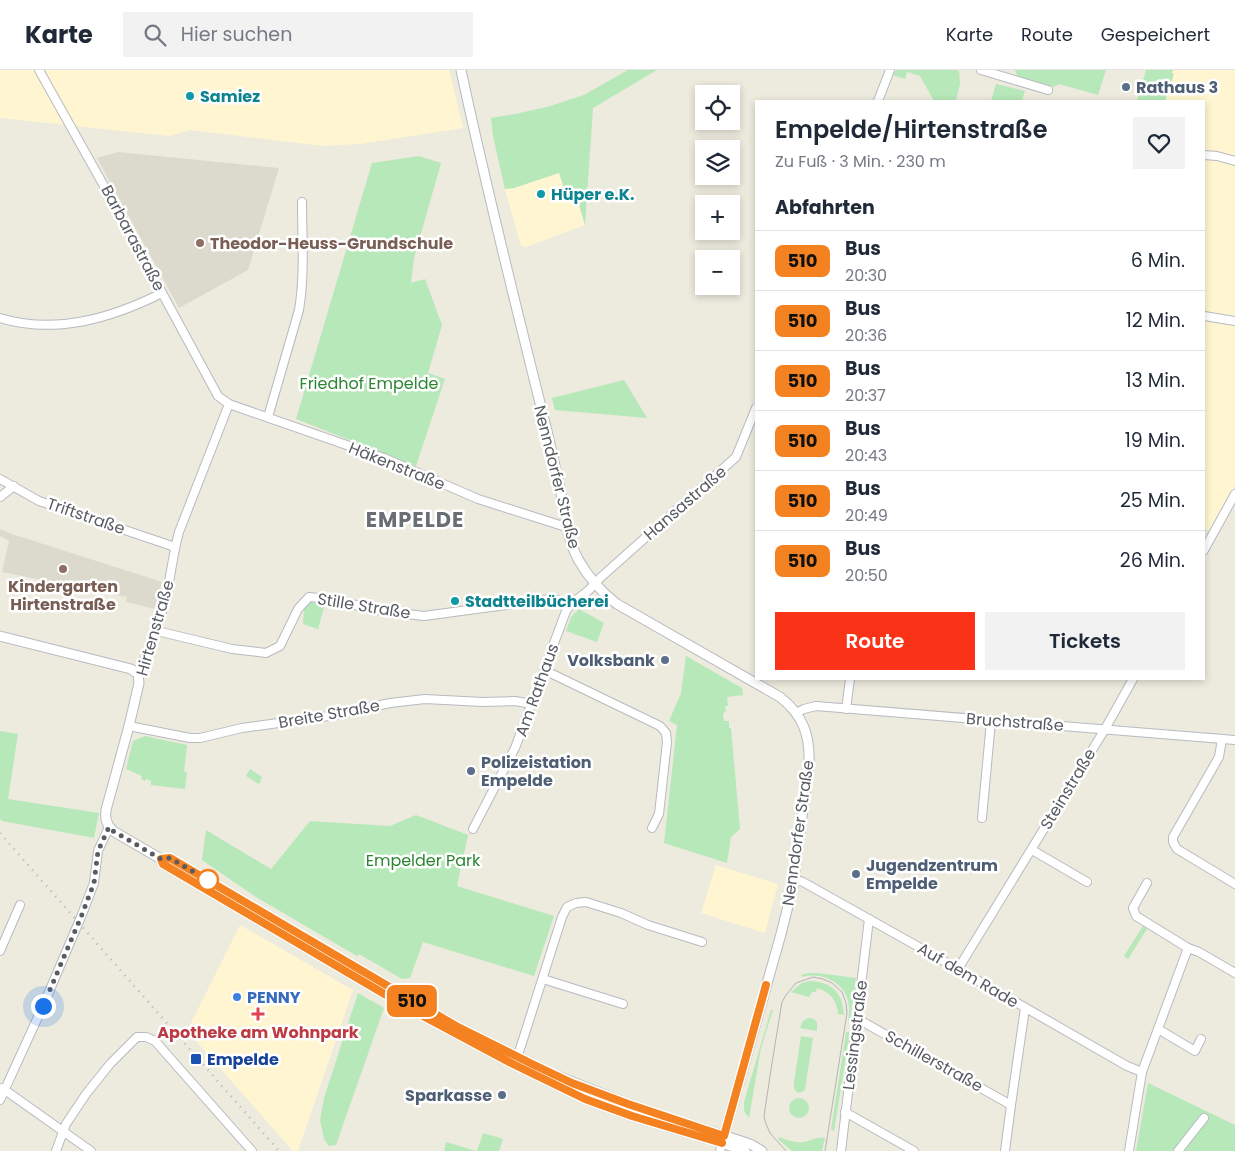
<!DOCTYPE html>
<html lang="de">
<meta charset="utf-8">
<style>
:root{--surface:#fff;--page:#f2f2f3;--text:#1f2937;--muted:#747a83;--line:#e0e1e3;--accent:#fa3217}
body{margin:0;font-family:Poppins,sans-serif;background:var(--page);color:var(--text);height:100vh;display:flex;flex-direction:column;font-size:19px;white-space:nowrap}
*{box-sizing:border-box;margin:0}
p{font-size:16px;color:var(--muted)}
.icon{flex:none;width:28px;height:28px;fill:none;stroke:currentColor;stroke-width:2;stroke-linecap:round;stroke-linejoin:round}
.map{position:relative;flex:1;overflow:hidden}
.sheet{position:absolute;left:755px;top:30px;width:450px;height:580px;display:flex;flex-direction:column;background:var(--surface);border-radius:0px;box-shadow:0 2px 8px #0003}
.sheet>*{flex:none}
.badge{padding:0 10px;border-radius:8px;font-size:18px;line-height:32px}
.controls{position:absolute;left:695px;top:15px;display:grid;gap:10px}
.controls a{display:grid;place-items:center;width:45px;height:45px;border-radius:0px;background:var(--surface);box-shadow:0 2px 8px #0003;font-size:25px}
.you{position:absolute;width:25px;height:25px;margin:-12px;border:4px solid #fff;border-radius:50%;background:#1a73e8;box-shadow:0 0 0 8px #1a73e833}
.map>.badge{position:absolute;translate:-50% -50%;box-shadow:0 0 0 2px #fff}
h2{padding:0 20px;font-size:19px;line-height:45px}
.round{display:grid;place-items:center;flex:none;width:52px;height:52px;border-radius:0px;background:var(--page)}
.headline{display:flex;align-items:center;justify-content:space-between;height:85px;padding:0 20px}
h1{font-size:24px;font-weight:600;line-height:38px}
.button{display:flex;gap:10px;margin-top:auto;padding:10px 20px}
.button a{flex:1;height:58px;border-radius:0px;background:var(--accent);color:#fff;font-size:20px;font-weight:600;line-height:58px;text-align:center}
.button a+a{background:var(--page);color:var(--text)}
ul{padding:0;list-style:none}
li{display:flex;align-items:center;gap:15px;height:60px;padding:0 20px;border-top:1px solid var(--line)}
li div{flex:1}
li b{display:block;font-size:19px}
li em{font-style:normal}
li .badge{min-width:55px;font-weight:700;text-align:center}
header{display:flex;align-items:center;gap:30px;box-sizing:border-box;height:70px;padding:0 25px;background:var(--surface);border-bottom:1px solid var(--line)}
header strong{font-size:24px}
nav{display:flex;gap:28px;margin-inline-start:auto;font-size:18px}
.search{width:350px;height:45px;background:var(--page);display:flex;align-items:center;gap:12px;box-sizing:border-box;padding:0 18px;border-radius:0px;color:var(--muted);font-size:19px}
.map>svg:first-child{display:block}
.commercial{fill:#fff6d1}
.education{fill:#dcd9cd}
.green{fill:#b7e8b9}
.lines{fill:none;stroke-linecap:round;stroke-linejoin:round}
.minor-casing{stroke:#b7bac0;stroke-width:10}
.tertiary-casing{stroke:#b7bac0;stroke-width:11}
.minor{stroke:#fff;stroke-width:8}
.tertiary{stroke:#fff;stroke-width:9}
.tram{stroke:#b3b4b5;stroke-width:1}
.rail{stroke:#b3b4b5;stroke-width:2.5;stroke-dasharray:1 6;stroke-linecap:butt}
.line-casing{stroke:#fff;stroke-width:11}
.line{stroke:#f58220;stroke-width:8}
.walk{stroke:#585c62;stroke-width:5;stroke-dasharray:0 9}
.service-dot{fill:#5c6f8a;stroke:#fff;stroke-width:2}
.culture-dot{fill:#0f9aa8;stroke:#fff;stroke-width:2}
.education-dot{fill:#8d6e63;stroke:#fff;stroke-width:2}
.stop-dot{fill:#fff;stroke:#f58220;stroke-width:2.5}
.shop-dot{fill:#3f7fe0;stroke:#fff;stroke-width:2}
.health-dot{fill:#e0444e;stroke:#fff;stroke-width:2}
.transit-dot{fill:#1a4fb4;stroke:#fff;stroke-width:2}
.labels{text-anchor:middle;dominant-baseline:central;stroke-width:5;stroke-linejoin:round;paint-order:stroke}
.service-label{font-size:16px;font-weight:bold;fill:#4e5e75;stroke:#fff;text-anchor:start}
.culture-label{font-size:16px;font-weight:bold;fill:#0d838f;stroke:#fff;text-anchor:start}
.street-label{font-size:16px;fill:#585c62;stroke:#fff}
.education-label{font-size:16px;font-weight:bold;fill:#785e54;stroke:#fff;text-anchor:start}
.park-label{font-size:16px;fill:#2c8533;stroke:#fff}
.shop-label{font-size:16px;font-weight:bold;fill:#366cbe;stroke:#fff;text-anchor:start}
.health-label{font-size:16px;font-weight:bold;fill:#be3a42;stroke:#fff}
.transit-label{font-size:16px;font-weight:bold;fill:#164399;stroke:#fff;text-anchor:start}
.district-label{font-size:21px;font-weight:bold;letter-spacing:1px;fill:#696e74;stroke:#fff}
</style>
<header>
<strong>Karte</strong>
<div class="search"><svg class="icon" aria-label="search" viewBox="0 0 24 24"><circle cx="10" cy="10" r="6"/><path d="M15 15l6 6"/></svg>Hier suchen</div>
<nav><a>Karte</a><a>Route</a><a>Gespeichert</a></nav>
</header>
<div class="map">
<svg width="1235" height="1081" viewBox="0 0 1235 1081">
<rect width="100%" height="100%" fill="#edeade"/>
<g class="commercial">
<polygon points="0,0 449,0 463,58 360,74 322,76 190,60 169,66 0,48"/>
<polygon points="1170,0 1235,0 1235,415 1209,461 1204,459 1204,31 1160,31"/>
<polygon points="559,102 568,129 577,127 585,155 526,177 521,176 505,119 514,118"/>
<polygon points="716,795 778,814 765,863 701,843"/>
<polygon points="240,855 353,920 298,1081 293,1081 187,961"/>
</g>
<g class="education">
<polygon points="118,82 279,98 248,200 179,238 97,88"/>
<polygon points="0,459 12,464 162,512 155,539 126,532 127,527 2,502 9,471 0,466"/>
</g>
<g class="green">
<polygon points="628,0 657,0 593,38 585,155 577,128 568,130 559,103 514,118 505,119 493,66 491,48 515,44 547,37 584,25"/>
<polygon points="896,0 955,0 959,1 960,14 956,31 934,31 920,6 907,2 905,9 893,5"/>
<polygon points="1015,0 1106,0 1098,25 1059,14 1054,17 1017,6"/>
<polygon points="1146,0 1173,0 1172,3 1174,4 1165,31 1137,31"/>
<polygon points="996,14 1025,21 1022,31 991,31"/>
<polygon points="419,86 441,93 414,188 411,213 425,209 442,255 428,303 445,309 416,396 296,349 372,93"/>
<polygon points="624,310 647,348 555,340 552,328"/>
<polygon points="311,532 325,534 318,559 303,554 304,539"/>
<polygon points="579,539 604,553 597,572 566,561 571,547"/>
<polygon points="686,586 742,618 743,625 727,627 728,636 725,636 726,642 723,643 724,651 729,651 729,658 731,658 740,759 731,767 727,793 664,773 677,655 669,651 681,623"/>
<polygon points="0,661 18,664 8,729 99,743 94,768 2,751 0,749"/>
<polygon points="145,666 187,675 184,702 187,702 185,719 151,715 151,711 146,709 145,711 141,709 142,706 126,699 133,671"/>
<polygon points="250,699 262,707 259,714 246,706"/>
<polygon points="416,745 468,765 457,816 554,846 534,906 423,872 410,908 402,909 359,884 357,886 256,827 202,790 206,760 271,799 310,751 390,756"/>
<polygon points="1143,856 1147,859 1128,889 1124,886"/>
<path d="M 808,903 L 818,903 L 856,908 L 850,953 L 848,952 C 848,947 850,942 849,936 C 847,913 822,901 802,907 L 801,905 Z"/>
<path d="M 810,911 C 833,912 843,924 844,945 L 838,944 C 837,930 830,922 817,918 L 816,922 L 812,922 L 809,927 L 791,922 L 802,913 Z"/>
<polygon points="358,923 384,938 336,1075 329,1076 324,1069 320,1050 324,1028"/>
<polygon points="771,940 773,940 761,978 749,1048 744,1041 744,1032"/>
<polygon points="808,948 812,948 817,952 817,961 800,958 803,951"/>
<polygon points="846,962 850,962 834,1061 831,1060"/>
<polygon points="801,966 813,968 805,1019 804,1021 798,1023 794,1019 794,1012"/>
<polygon points="1148,1013 1235,1055 1235,1081 1136,1081"/>
<circle cx="799" cy="1038" r="10"/>
<polygon points="483,1063 503,1069 499,1081 477,1081"/>
<path d="M 779,1067 C 789,1071 798,1074 808,1071 C 815,1069 817,1067 825,1068 L 822,1081 L 792,1081 L 778,1069 Z"/>
<polygon points="446,1072 476,1081 444,1081"/>
</g>
<g class="lines">
<g class="minor-casing">
<g id="minor">
<polyline points="39,0 104,116 218,326 229,334 384,388 478,429 566,457"/>
<polyline points="981,0 1048,20"/>
<polyline points="878,31 890,0"/>
<polyline points="1204,85 1217,86 1235,91"/>
<polyline points="1204,246 1235,251"/>
<path d="M 0,248 C 56,265 112,248 162,223"/>
<path d="M 268,347 L 299,240 C 305,204 302,167 302,132"/>
<polyline points="0,409 39,431 175,477"/>
<polyline points="0,427 14,416"/>
<polyline points="1204,480 1235,424"/>
<polyline points="157,561 232,579 266,583 280,576 298,539 309,527 329,529 382,541 424,546 550,529 572,533"/>
<polyline points="544,600 660,656 666,663 667,672 659,744 652,758"/>
<path d="M 138,604 C 149,579 160,554 166,527 C 171,505 173,483 179,462 L 229,334"/>
<polyline points="846,639 850,609"/>
<polyline points="796,643 804,639 816,636 1235,670"/>
<polyline points="129,656 190,668 200,668 242,658 336,645 390,633 425,629 483,632 515,631 532,634"/>
<polyline points="1222,669 1219,687 1173,767 1173,772 1177,779 1235,814"/>
<polyline points="982,748 991,651"/>
<polyline points="473,759 515,678 566,541 572,533 588,521 600,508 736,387 756,338"/>
<polyline points="1032,780 1087,812"/>
<polyline points="794,809 803,812 958,899 1127,996 1142,1002"/>
<polyline points="1188,878 1199,882 1235,903"/>
<polyline points="0,881 20,835"/>
<polyline points="958,899 1105,659 1133,609"/>
<polyline points="543,909 623,934"/>
<polyline points="856,948 1011,1035"/>
<polyline points="1158,959 1195,981 1201,969"/>
<polyline points="514,991 520,979 562,847 567,837 576,833 586,832 621,843 648,855 702,872"/>
<polyline points="2,1018 91,1081"/>
<polyline points="0,1030 43,936 81,847 94,813 98,781 109,757"/>
<polyline points="845,1042 914,1081"/>
<polyline points="56,1081 66,1054 86,1024 110,994 137,967 146,967 155,971 252,1081"/>
<polyline points="720,1081 722,1073"/>
<polyline points="841,1081 869,849"/>
<polyline points="1005,1081 1011,1035 1025,938"/>
<polyline points="1129,1081 1142,1002 1188,878 1136,846 1133,838 1147,813"/>
<polyline points="1178,1081 1204,1048"/>
</g>
</g>
<g class="tertiary-casing">
<g id="tertiary">
<path d="M 461,0 C 486,118 516,236 545,353 C 551,377 556,400 561,423 C 565,446 567,469 578,489 C 588,507 601,522 617,534 L 780,627 C 803,645 810,665 809,693 L 793,816 L 781,864 L 722,1073"/>
<path d="M 0,566 L 127,598 L 131,599 L 138,604 L 139,613 L 129,656 L 106,740 C 105,748 106,754 113,761 L 161,789"/>
<polyline points="161,789 170,789 456,956 548,1002 628,1034 672,1049 741,1071 752,1075 762,1081"/>
<polyline points="161,789 163,794 410,939 513,994 585,1029 632,1046 722,1073 745,1081"/>
</g>
</g>
<use href="#minor" class="minor"/>
<use href="#tertiary" class="tertiary"/>
<polyline class="tram" points="786,1081 770,1063 766,1054 764,1046 772,993 782,932 786,925 796,913 813,907 823,909 832,913 842,922 846,933 847,943 825,1081"/>
<polyline class="rail" points="0,763 279,1081"/>
</g>
<g class="lines">
<g class="line-casing">
<polyline id="line" points="722,1073 632,1046 585,1029 513,994 410,939 163,794 161,789 170,788 456,956 532,994 572,1013 628,1034 724,1066 766,915"/>
</g>
<use href="#line" class="line"/>
<polyline class="walk" points="43,936 81,847 94,813 98,781 109,757 113,761 161,789 170,788 208,810"/>
</g>
<g class="service-dot">
<circle cx="1126" cy="17" r="5"/>
<circle cx="665" cy="590" r="5"/>
<circle cx="471" cy="701" r="5"/>
<circle cx="856" cy="804" r="5"/>
<circle cx="502" cy="1025" r="5"/>
</g>
<g class="culture-dot">
<circle cx="190" cy="26" r="5"/>
<circle cx="541" cy="124" r="5"/>
<circle cx="455" cy="531" r="5"/>
</g>
<g class="education-dot">
<circle cx="200" cy="173" r="5"/>
<circle cx="63" cy="499" r="5"/>
</g>
<circle class="stop-dot" cx="208" cy="810" r="10"/>
<circle class="shop-dot" cx="237" cy="927" r="5"/>
<path class="health-dot" d="M255.5 936.5h5v5h5v5h-5v5h-5v-5h-5v-5h5z"/>
<rect class="transit-dot" x="190" y="983" width="12" height="12" rx="2.5"/>
<g class="labels">
<g class="service-label">
<text x="1136" y="17">Rathaus 3</text>
<text x="655" y="590" text-anchor="end">Volksbank</text>
<text x="481" y="692">Polizeistation<tspan x="481" dy="18">Empelde</tspan></text>
<text x="866" y="795">Jugendzentrum<tspan x="866" dy="18">Empelde</tspan></text>
<text x="492" y="1025" text-anchor="end">Sparkasse</text>
</g>
<g class="culture-label">
<text x="200" y="26">Samiez</text>
<text x="551" y="124">Hüper e.K.</text>
<text x="465" y="531">Stadtteilbücherei</text>
</g>
<g class="street-label">
<text transform="translate(133 168) rotate(62)">Barbarastraße</text>
<text transform="translate(397 396) rotate(22)">Häkenstraße</text>
<text transform="translate(557 407) rotate(76)">Nenndorfer Straße</text>
<text transform="translate(685 433) rotate(-41)">Hansastraße</text>
<text transform="translate(86 446) rotate(19)">Triftstraße</text>
<text transform="translate(364 536) rotate(9)">Stille Straße</text>
<text transform="translate(155 558) rotate(-74)">Hirtenstraße</text>
<text transform="translate(537 620) rotate(-70)">Am Rathaus</text>
<text transform="translate(329 644) rotate(-10)">Breite Straße</text>
<text transform="translate(1015 652) rotate(4)">Bruchstraße</text>
<text transform="translate(1068 719) rotate(-59)">Steinstraße</text>
<text transform="translate(798 763) rotate(-82)">Nenndorfer Straße</text>
<text transform="translate(968 905) rotate(30)">Auf dem Rade</text>
<text transform="translate(855 965) rotate(-83)">Lessingstraße</text>
<text transform="translate(934 991) rotate(29)">Schillerstraße</text>
</g>
<g class="education-label">
<text x="210" y="173">Theodor-Heuss-Grundschule</text>
<text x="63" y="516" text-anchor="middle">Kindergarten<tspan x="63" dy="18">Hirtenstraße</tspan></text>
</g>
<g class="park-label">
<text x="369" y="313">Friedhof Empelde</text>
<text x="423" y="790">Empelder Park</text>
</g>
<g class="shop-label">
<text x="247" y="927">PENNY</text>
</g>
<g class="health-label">
<text x="258" y="962">Apotheke am Wohnpark</text>
</g>
<g class="transit-label">
<text x="207" y="989">Empelde</text>
</g>
<g class="district-label">
<text x="415" y="449">EMPELDE</text>
</g>
</g>
</svg>
<div class="controls">
<a><svg class="icon" aria-label="locate" viewBox="0 0 24 24"><circle cx="12" cy="12" r="6"/><path d="M12 2v4M12 18v4M2 12h4M18 12h4"/></svg></a>
<a><svg class="icon" aria-label="layers" viewBox="0 0 24 24"><path d="M12 4l9 5-9 5-9-5zM3 14l9 5 9-5"/></svg></a>
<a>+</a>
<a>−</a>
</div>
<div class="you" style="left:43px;top:936px"></div>
<b class="badge" style="left:412px;top:931px;background:#f58220;color:#111">510</b>
<section class="sheet">
<div class="headline"><div><h1>Empelde/Hirtenstraße</h1><p>Zu Fuß · 3 Min. · 230 m</p></div><a class="round"><svg class="icon" aria-label="heart" viewBox="0 0 24 24"><path d="M12 20l-8-8c-3-5 5-10 8-4 3-6 11-1 8 4z"/></svg></a></div>
<h2>Abfahrten</h2>
<ul>
<li><span class="badge" style="background:#f58220;color:#111">510</span><div><b>Bus</b><p>20:30</p></div><em>6 Min.</em></li>
<li><span class="badge" style="background:#f58220;color:#111">510</span><div><b>Bus</b><p>20:36</p></div><em>12 Min.</em></li>
<li><span class="badge" style="background:#f58220;color:#111">510</span><div><b>Bus</b><p>20:37</p></div><em>13 Min.</em></li>
<li><span class="badge" style="background:#f58220;color:#111">510</span><div><b>Bus</b><p>20:43</p></div><em>19 Min.</em></li>
<li><span class="badge" style="background:#f58220;color:#111">510</span><div><b>Bus</b><p>20:49</p></div><em>25 Min.</em></li>
<li><span class="badge" style="background:#f58220;color:#111">510</span><div><b>Bus</b><p>20:50</p></div><em>26 Min.</em></li>
</ul>
<div class="button"><a>Route</a><a>Tickets</a></div>
</section>
</div>
